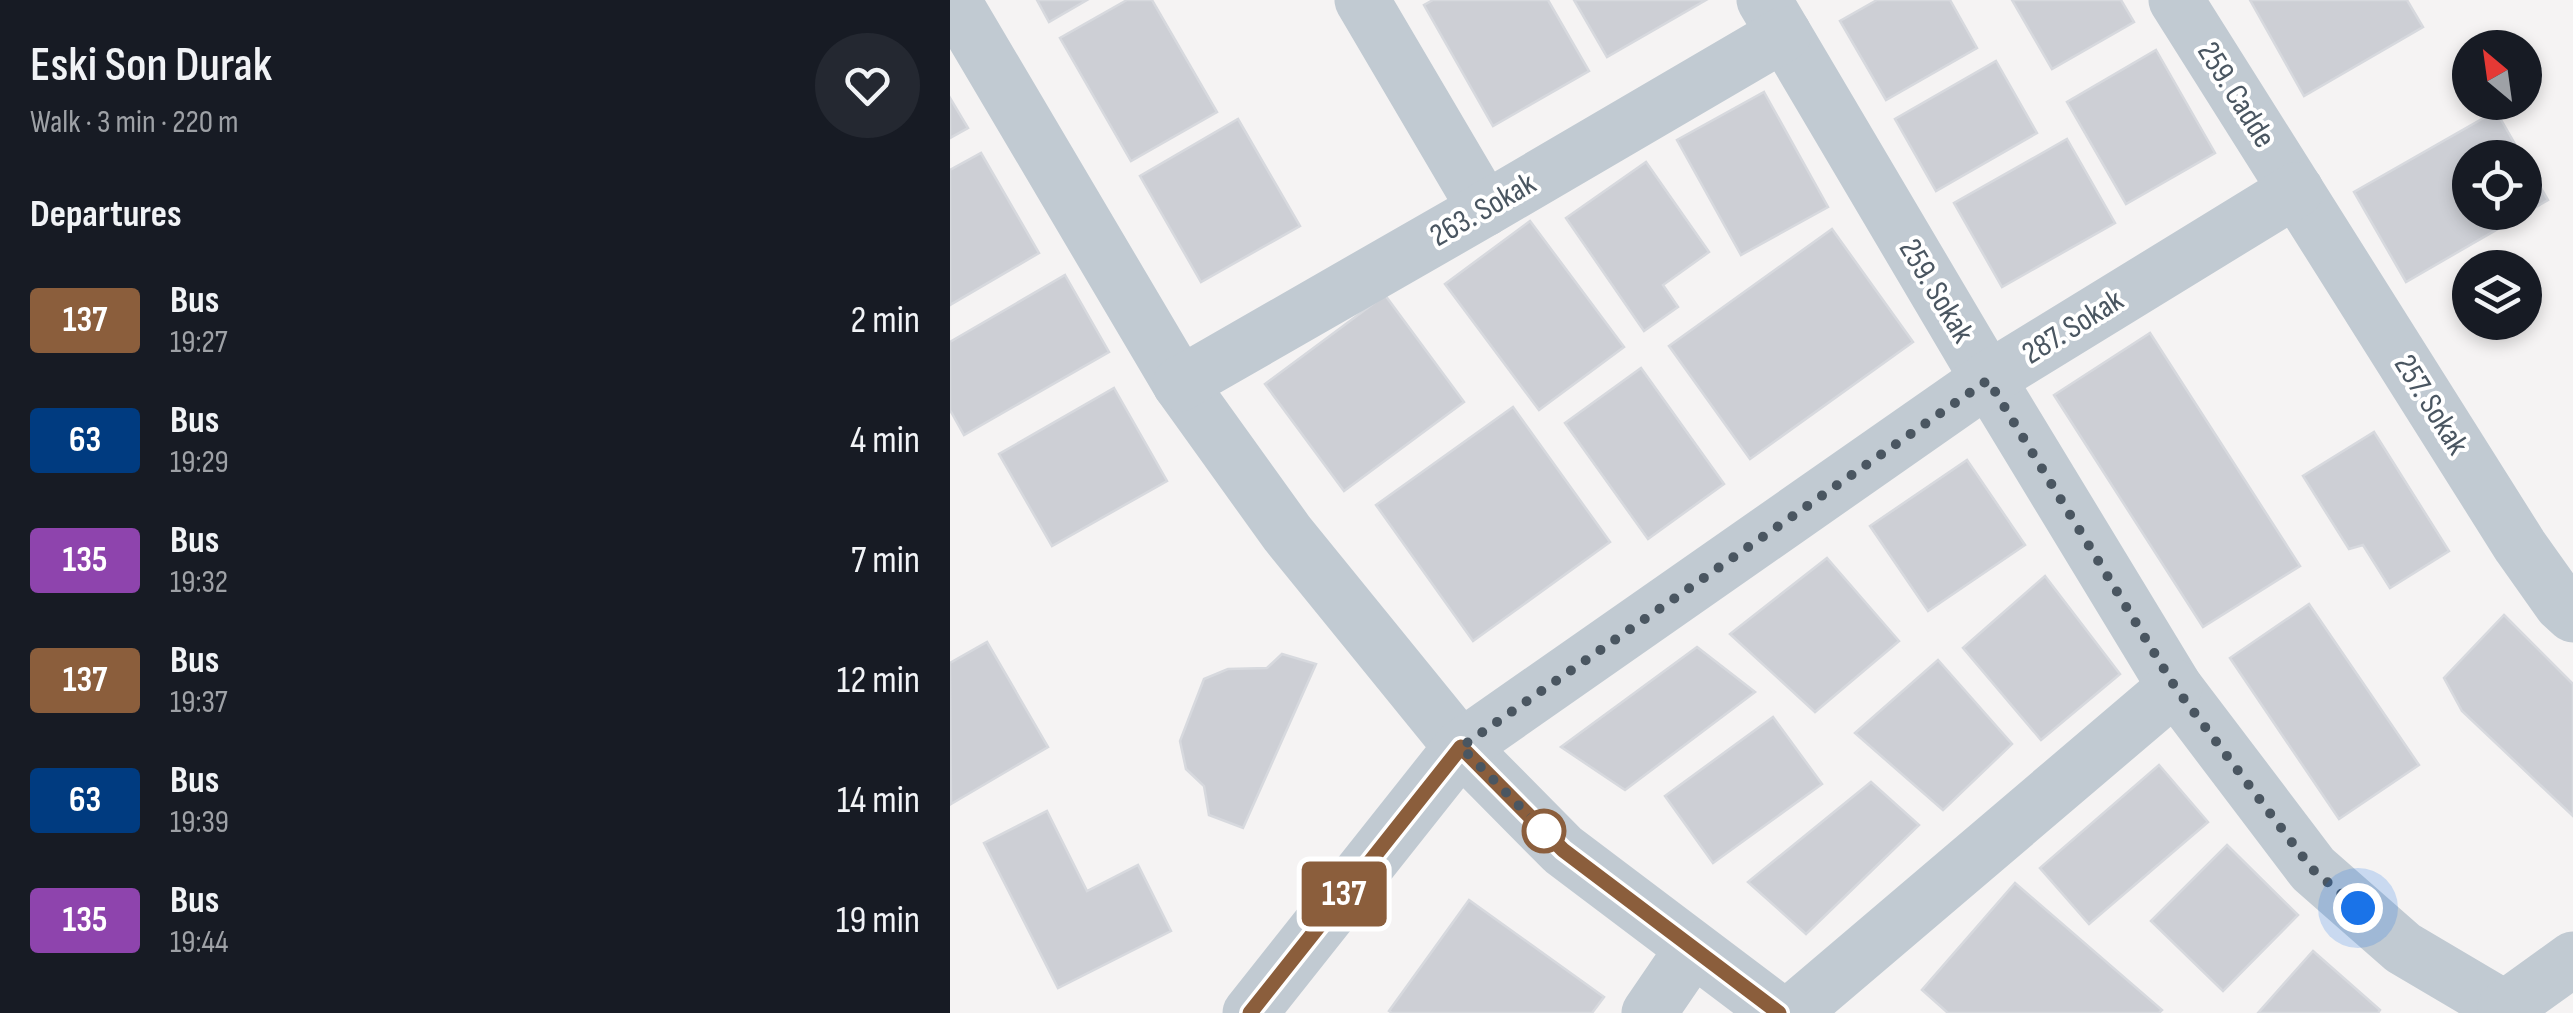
<!DOCTYPE html>
<meta charset="utf-8">
<style>
:root{--surface:#171b24;--page:#242831;--text:#f1f3f6;--muted:#9ea1a6}
body{margin:0;font-family:"Sofia Sans Condensed",sans-serif;background:var(--page);color:var(--text);height:100vh;display:flex;flex-direction:column;font-size:38px;white-space:nowrap}
*{box-sizing:border-box;margin:0}
p{font-size:32px;color:var(--muted)}
.icon{flex:none;width:55px;height:55px;fill:none;stroke:currentColor;stroke-width:2;stroke-linecap:round;stroke-linejoin:round}
.map{position:relative;flex:1;overflow:hidden}
.drawer{display:flex;flex-direction:column;background:var(--surface);width:950px}
.drawer>*{flex:none}
.badge{padding:0 20px;border-radius:8px;font-size:35px;line-height:65px}
.needle{width:65px;rotate:331deg}
.buttons{position:absolute;left:1502px;top:30px;display:grid;gap:20px}
.buttons a{display:grid;place-items:center;width:90px;height:90px;border-radius:50%;background:var(--surface);box-shadow:0 5px 15px #0003;font-size:50px}
.you{position:absolute;width:50px;height:50px;margin:-25px;border:8px solid #fff;border-radius:50%;background:#1a73e8;box-shadow:0 0 0 15px #1a73e833}
.map>.badge{position:absolute;translate:-50% -50%;box-shadow:0 0 0 5px #fff}
h2{padding:0 30px;font-size:38px;line-height:90px}
.round{display:grid;place-items:center;flex:none;width:105px;height:105px;border-radius:52px;background:var(--page)}
.summary{display:flex;align-items:center;justify-content:space-between;height:170px;padding:0 30px}
h1{font-size:48px;font-weight:600;line-height:75px}
ul{padding:0;list-style:none}
li{display:flex;align-items:center;gap:30px;height:120px;padding:0 30px}
li div{flex:1}
li b{display:block;font-size:38px}
li em{font-style:normal}
li .badge{min-width:110px;font-weight:700;text-align:center}
main{display:flex;flex:1;min-height:0}
.map>svg:first-child{display:block}
.building{fill:#cdcfd5;stroke:#d7d9de;stroke-width:2.5}
.lines{fill:none;stroke-linecap:round;stroke-linejoin:round}
.minor{stroke:#c1cad2;stroke-width:55}
.line-casing{stroke:#fff;stroke-width:22}
.line{stroke:#8b5e3c;stroke-width:15}
.walk{stroke:#4a5661;stroke-width:10;stroke-dasharray:0 18}
.stop-dot{fill:#fff;stroke:#8b5e3c;stroke-width:5}
.labels{text-anchor:middle;dominant-baseline:central;stroke-width:8;stroke-linejoin:round;paint-order:stroke}
.street-label{font-size:32px;fill:#4a5661;stroke:#fff}
</style>
<main>
<section class="drawer">
<div class="summary"><div><h1>Eski Son Durak</h1><p>Walk · 3 min · 220 m</p></div><a class="round"><svg class="icon" aria-label="heart" viewBox="0 0 24 24"><path d="M12 20l-8-8c-3-5 5-10 8-4 3-6 11-1 8 4z"/></svg></a></div>
<h2>Departures</h2>
<ul>
<li><span class="badge" style="background:#8b5e3c;color:#fff">137</span><div><b>Bus</b><p>19:27</p></div><em>2 min</em></li>
<li><span class="badge" style="background:#003b80;color:#fff">63</span><div><b>Bus</b><p>19:29</p></div><em>4 min</em></li>
<li><span class="badge" style="background:#8e44ad;color:#fff">135</span><div><b>Bus</b><p>19:32</p></div><em>7 min</em></li>
<li><span class="badge" style="background:#8b5e3c;color:#fff">137</span><div><b>Bus</b><p>19:37</p></div><em>12 min</em></li>
<li><span class="badge" style="background:#003b80;color:#fff">63</span><div><b>Bus</b><p>19:39</p></div><em>14 min</em></li>
<li><span class="badge" style="background:#8e44ad;color:#fff">135</span><div><b>Bus</b><p>19:44</p></div><em>19 min</em></li>
</ul>
</section>
<div class="map">
<svg width="1623" height="1013" viewBox="0 0 1623 1013">
<rect width="100%" height="100%" fill="#f5f3f3"/>
<g class="building">
<polygon points="87,0 137,0 99,22"/>
<polygon points="177,0 202,0 267,112 181,161 110,38"/>
<polygon points="483,0 598,0 639,71 543,126 474,5"/>
<polygon points="624,0 756,0 657,57"/>
<polygon points="927,0 1000,0 1027,48 936,100 890,21"/>
<polygon points="1062,0 1171,0 1184,22 1102,69"/>
<polygon points="1300,0 1457,0 1473,27 1354,96"/>
<polygon points="1206,50 1265,153 1176,204 1117,102"/>
<polygon points="1046,61 1087,133 986,191 945,119"/>
<polygon points="814,92 878,207 791,255 727,140"/>
<polygon points="0,98 18,128 0,138"/>
<polygon points="1546,111 1573,158 1520,158 1520,212 1575,212 1575,161 1598,200 1456,282 1404,192"/>
<polygon points="288,119 350,226 251,282 190,176"/>
<polygon points="1117,139 1165,223 1052,287 1004,203"/>
<polygon points="31,153 89,253 0,305 0,170"/>
<polygon points="696,162 759,252 713,285 728,307 694,331 616,218"/>
<polygon points="580,221 674,347 589,410 495,284"/>
<polygon points="882,229 963,342 800,459 719,346"/>
<polygon points="115,275 159,352 14,435 0,410 0,342"/>
<polygon points="435,295 514,402 394,491 315,384"/>
<polygon points="1200,333 1350,566 1253,627 1104,395"/>
<polygon points="691,368 774,484 698,539 615,423"/>
<polygon points="164,388 217,481 102,546 49,454"/>
<polygon points="563,407 660,542 523,641 426,505"/>
<polygon points="1424,432 1499,551 1440,588 1413,545 1399,549 1353,476"/>
<polygon points="1017,460 1075,545 978,611 920,526"/>
<polygon points="877,558 949,641 865,712 780,634"/>
<polygon points="1095,576 1170,674 1091,740 1013,648"/>
<polygon points="1359,604 1469,765 1389,819 1280,658"/>
<polygon points="1554,615 1623,684 1623,816 1512,711 1494,678"/>
<polygon points="37,642 98,747 1,804 0,663"/>
<polygon points="747,647 805,692 675,790 611,747"/>
<polygon points="332,654 366,664 293,828 259,815 254,786 236,769 230,741 254,679 278,669 317,668"/>
<polygon points="988,660 1062,744 993,810 905,733"/>
<polygon points="823,717 872,784 763,863 715,796"/>
<polygon points="1209,765 1258,822 1139,924 1090,868"/>
<polygon points="921,782 969,825 856,934 798,882"/>
<polygon points="97,811 137,891 188,865 221,931 108,988 34,843"/>
<polygon points="1277,845 1348,915 1273,991 1201,921"/>
<polygon points="1065,883 1212,1010 1209,1013 998,1013 972,990"/>
<polygon points="519,900 654,997 642,1013 442,1013 439,1011"/>
<polygon points="1363,951 1430,1010 1428,1013 1308,1013"/>
</g>
<g class="lines">
<g class="minor">
<polyline points="3,0 230,384 337,533 511,747 613,850 829,1013"/>
<polyline points="412,0 535,209"/>
<polyline points="814,0 1038,379 1225,687 1363,869 1453,948 1563,1013"/>
<polyline points="1226,0 1570,546 1611,604 1623,615"/>
<polyline points="230,384 535,209 834,34"/>
<polyline points="1555,1008 1623,959"/>
<polyline points="300,1013 511,747 1038,379 1346,190"/>
<polyline points="699,1013 742,950"/>
<polyline points="842,1013 1225,687"/>
</g>
</g>
<g class="lines">
<g class="line-casing">
<polyline id="line" points="300,1013 511,747 613,850 829,1013"/>
</g>
<use href="#line" class="line"/>
<polyline class="walk" points="594,831 511,747 1038,380 1225,687 1362,869 1408,908"/>
</g>
<circle class="stop-dot" cx="594" cy="831" r="20"/>
<g class="labels">
<g class="street-label">
<text transform="translate(1286 95) rotate(58)">259. Cadde</text>
<text transform="translate(533 210) rotate(-30)">263. Sokak</text>
<text transform="translate(986 291) rotate(59)">259. Sokak</text>
<text transform="translate(1123 327) rotate(-32)">287. Sokak</text>
<text transform="translate(1481 405) rotate(58)">257. Sokak</text>
</g>
</g>
</svg>
<div class="buttons">
<a><svg class="needle" viewBox="-14 -14 28 28"><path d="M0-13l5 13h-10z" fill="#e53935"/><path d="M0 13l5-13h-10z" fill="#9ea1a6"/></svg></a>
<a><svg class="icon" aria-label="locate" viewBox="0 0 24 24"><circle cx="12" cy="12" r="6"/><path d="M12 2v4M12 18v4M2 12h4M18 12h4"/></svg></a>
<a><svg class="icon" aria-label="layers" viewBox="0 0 24 24"><path d="M12 4l9 5-9 5-9-5zM3 14l9 5 9-5"/></svg></a>
</div>
<div class="you" style="left:1408px;top:908px"></div>
<b class="badge" style="left:394px;top:894px;background:#8b5e3c;color:#fff">137</b>
</div>
</main>
